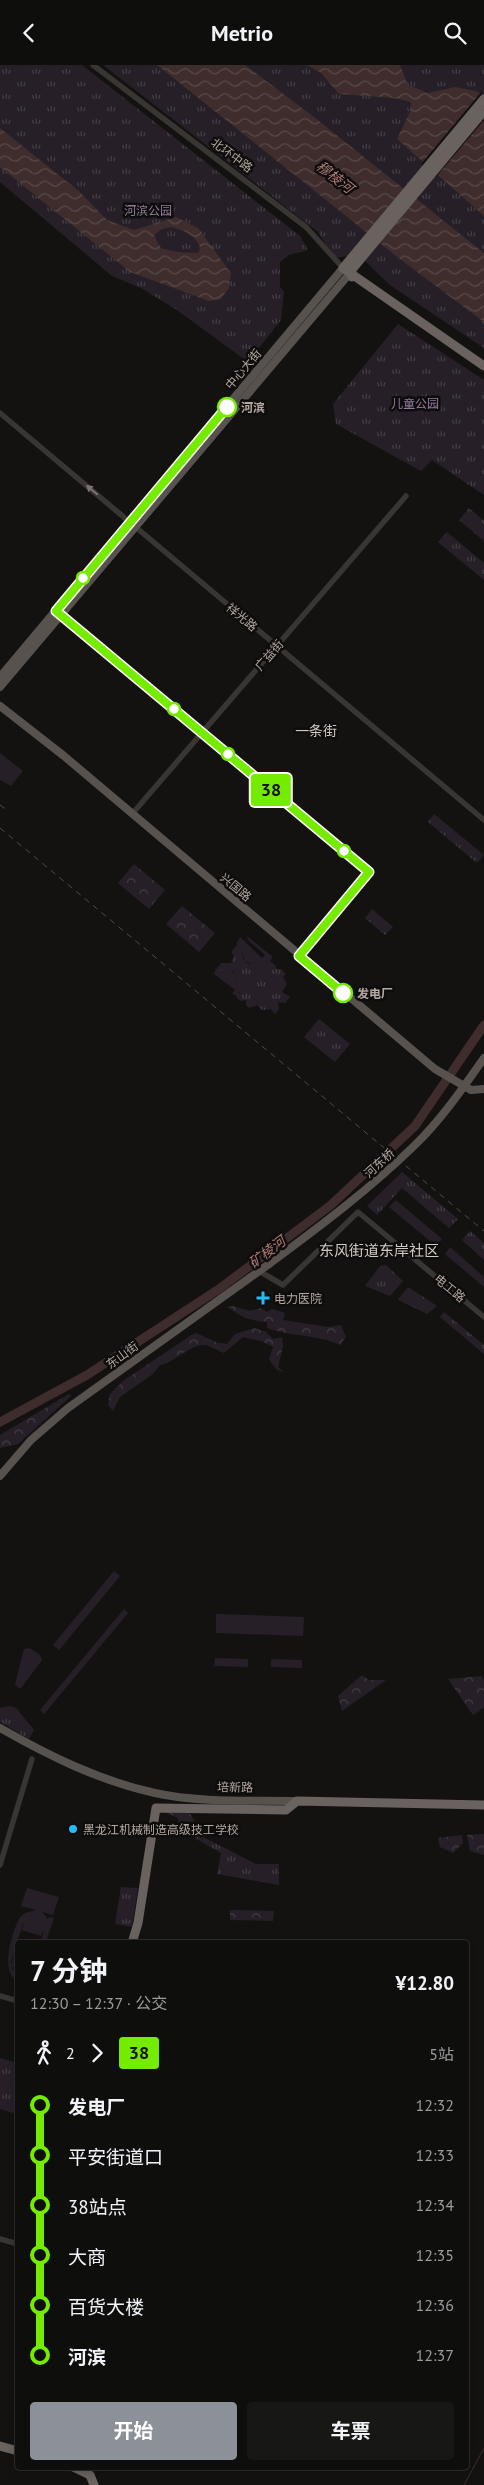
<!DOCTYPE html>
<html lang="zh">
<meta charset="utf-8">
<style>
:root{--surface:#0e0e0d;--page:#171716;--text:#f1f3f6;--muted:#9b9c9d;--line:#2e2e2e;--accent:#8c9099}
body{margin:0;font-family:"PT Sans","Noto Sans SC",sans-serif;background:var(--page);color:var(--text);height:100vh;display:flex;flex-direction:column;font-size:19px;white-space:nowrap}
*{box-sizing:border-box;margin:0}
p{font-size:16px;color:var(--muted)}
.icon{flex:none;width:28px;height:28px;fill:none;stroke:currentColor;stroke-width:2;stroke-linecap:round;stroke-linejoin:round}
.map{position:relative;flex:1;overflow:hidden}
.side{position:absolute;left:15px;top:1875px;width:454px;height:530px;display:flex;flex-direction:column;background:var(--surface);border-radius:5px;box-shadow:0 2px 8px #0003,0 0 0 1px var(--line)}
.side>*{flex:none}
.badge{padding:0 10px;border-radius:4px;font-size:18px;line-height:32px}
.map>.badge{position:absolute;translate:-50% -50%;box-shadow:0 0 0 2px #fff}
.legs{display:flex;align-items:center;gap:8px;height:55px;padding:0 15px;font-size:16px}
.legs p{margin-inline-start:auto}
.summary{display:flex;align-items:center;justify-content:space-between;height:85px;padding:0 15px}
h1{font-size:28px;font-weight:700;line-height:38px}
.action{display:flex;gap:10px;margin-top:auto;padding:10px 15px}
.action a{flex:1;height:58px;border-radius:5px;background:var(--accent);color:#fff;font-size:20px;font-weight:700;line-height:58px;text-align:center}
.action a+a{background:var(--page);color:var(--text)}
ul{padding:0 15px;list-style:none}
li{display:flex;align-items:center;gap:18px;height:50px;font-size:19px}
li i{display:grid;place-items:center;width:8px;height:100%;margin:0 6px;background:currentColor}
li i::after{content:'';width:12px;height:12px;margin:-6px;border:4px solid;border-radius:50%;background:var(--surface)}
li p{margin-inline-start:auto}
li:first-child i{background:linear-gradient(#0000 50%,currentColor 0)}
li:last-child i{background:linear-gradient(currentColor 50%,#0000 0)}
header{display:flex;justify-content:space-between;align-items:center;height:65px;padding:0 15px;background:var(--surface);font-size:22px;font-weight:700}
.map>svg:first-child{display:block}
.green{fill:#261f28}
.forest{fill:url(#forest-crowns)}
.park{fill:url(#park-tufts)}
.water{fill:url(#water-waves);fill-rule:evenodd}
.pier{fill:#131211}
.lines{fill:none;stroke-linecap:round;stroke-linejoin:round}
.stream{stroke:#3e2d2c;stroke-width:1}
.river{stroke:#3e2d2c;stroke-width:9}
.minor{stroke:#383532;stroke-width:5.5}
.major{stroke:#57524e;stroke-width:8}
.highway{stroke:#69625e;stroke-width:9}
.rail{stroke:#4f4a47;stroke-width:1;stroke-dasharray:6 5;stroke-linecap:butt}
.major-bridge{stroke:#57524e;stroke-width:8}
.oneway{fill:#7c7470}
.line-1-casing{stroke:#fff;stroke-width:11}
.line-1{stroke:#75eb00;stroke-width:8}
.stop-1-dot{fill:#fff;stroke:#75eb00;stroke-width:2.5}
.poi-dot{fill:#24bbf8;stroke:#0e0d0c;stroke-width:2}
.labels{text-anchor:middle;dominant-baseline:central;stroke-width:5;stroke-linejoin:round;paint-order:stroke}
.street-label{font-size:12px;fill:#b4a8a2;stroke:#0e0d0c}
.park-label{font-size:12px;fill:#9378a0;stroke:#0e0d0c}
.stop-label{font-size:12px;font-weight:bold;fill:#b4a8a2;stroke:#0e0d0c;text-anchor:start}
.poi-label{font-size:12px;fill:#b4a8a2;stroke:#0e0d0c;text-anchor:start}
.water-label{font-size:14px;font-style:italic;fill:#b17c77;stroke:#0e0d0c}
.neighbourhood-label{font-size:14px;fill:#d0c8c3;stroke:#0e0d0c}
.quarter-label{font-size:15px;fill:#d0c8c3;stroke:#0e0d0c}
</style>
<header><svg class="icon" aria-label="back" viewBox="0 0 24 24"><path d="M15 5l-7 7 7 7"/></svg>Metrio<svg class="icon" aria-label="search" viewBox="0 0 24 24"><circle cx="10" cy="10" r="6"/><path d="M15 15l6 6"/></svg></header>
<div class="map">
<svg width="484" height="2420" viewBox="0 0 484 2420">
<defs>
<pattern id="forest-crowns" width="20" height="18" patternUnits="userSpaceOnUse" patternTransform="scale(1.25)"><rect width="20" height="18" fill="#261f28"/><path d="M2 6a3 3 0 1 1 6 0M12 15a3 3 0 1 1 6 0" fill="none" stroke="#433d44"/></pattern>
<pattern id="park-tufts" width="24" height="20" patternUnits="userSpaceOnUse" patternTransform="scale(1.25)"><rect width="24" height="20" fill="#261f28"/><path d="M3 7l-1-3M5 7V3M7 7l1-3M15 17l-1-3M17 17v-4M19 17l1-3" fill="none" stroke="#433d44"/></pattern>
<pattern id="water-waves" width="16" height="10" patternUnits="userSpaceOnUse" patternTransform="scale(1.25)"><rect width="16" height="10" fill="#3e2d2c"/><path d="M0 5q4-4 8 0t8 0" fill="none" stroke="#584947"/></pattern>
</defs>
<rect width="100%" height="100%" fill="#131211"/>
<g class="green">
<polygon points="0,688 23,706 11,721 0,715"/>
<polygon points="247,871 273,892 270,896 251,899 245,896 242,886 236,879 240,872 262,893 265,890 248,875"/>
<polygon points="216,903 220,907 229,905 237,910 236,919 240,928 238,931 232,929 235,925 214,909"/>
<polygon points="396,1135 442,1174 436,1181 389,1142"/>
<polygon points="450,1182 484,1212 484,1222 445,1189"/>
<polygon points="114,1506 120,1511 59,1585 53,1580"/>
<polygon points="124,1544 128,1548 44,1649 40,1645"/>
<polygon points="216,1549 304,1552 303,1571 216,1568"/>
<polygon points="30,1583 40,1590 42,1595 21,1623 18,1623 15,1619 24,1584"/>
<polygon points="215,1593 248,1594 248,1602 214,1601"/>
<polygon points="271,1594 302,1595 302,1603 271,1602"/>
<path d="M 27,1823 L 59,1832 L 53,1850 L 42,1847 L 48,1854 L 49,1852 L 54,1853 L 46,1877 L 41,1877 L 44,1863 L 41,1871 L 22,1865 L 24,1857 L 23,1859 L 11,1897 L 11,1900 L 14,1890 L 17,1891 L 17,1904 L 11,1902 L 17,1909 L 16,1915 C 0,1905 12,1867 20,1852 L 25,1848 L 36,1845 L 21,1841 Z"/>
</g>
<g class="forest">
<polygon points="134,799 165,825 149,844 118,818"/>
<polygon points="182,841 215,868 199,887 166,859"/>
<path d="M 233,1241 L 250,1246 L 261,1243 L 267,1247 L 272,1244 L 285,1248 L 283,1255 L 328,1262 L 341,1260 L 346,1272 L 340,1280 C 317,1269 291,1272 267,1263 L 267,1257 C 252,1256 240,1252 228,1242 Z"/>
<path d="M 254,1263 L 266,1267 L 273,1274 L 282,1272 L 283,1281 L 278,1302 L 284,1307 L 277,1305 L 269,1294 L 273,1282 L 261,1276 L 243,1272 L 224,1288 C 218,1286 210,1280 204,1280 C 191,1279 175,1297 160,1300 L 153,1309 L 120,1332 L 113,1346 L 108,1340 L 110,1329 L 123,1316 L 193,1269 L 196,1268 L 218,1278 L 227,1279 L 235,1269 Z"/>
<polygon points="69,1329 71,1331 18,1379 0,1383 0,1370"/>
<polygon points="362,1610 369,1615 386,1615 342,1646 338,1631"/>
<polygon points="482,1611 484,1615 484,1642 473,1650 448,1614"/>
<polygon points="165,1747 189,1747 205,1773 200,1776 178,1763 178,1753"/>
<polygon points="484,1769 484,1790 470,1786 467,1770"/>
<polygon points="462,1770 463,1778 453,1788 440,1782 438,1773"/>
<polygon points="230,1845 274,1846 273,1856 230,1855"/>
</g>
<g class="park">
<polygon points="0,0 82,0 300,171 308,185 289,190 280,197 280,222 284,227 281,255 248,297 177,245 141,223 112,211 0,117"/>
<polygon points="103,0 484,0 484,283 390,220 365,196 349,191 334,193 318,167"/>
<polygon points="398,259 484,315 484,430 432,395 421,406 336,359 333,339"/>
<polygon points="469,443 484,456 484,476 459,455"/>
<polygon points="447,467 484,498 484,515 438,477"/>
<polygon points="434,749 484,790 477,798 428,757"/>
<polygon points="372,844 393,862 385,870 365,853"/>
<polygon points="237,880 242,883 243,893 248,899 270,896 276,901 276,904 281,904 286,909 283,912 287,919 282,927 290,932 285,938 278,937 279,944 275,949 271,944 262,945 257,940 249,943 246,940 246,935 240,936 236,932 240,928 236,919 237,910 232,906 221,907 217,904 221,898 231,898 234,891 231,887"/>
<polygon points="319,954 350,979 335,997 304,972"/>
<polygon points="402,1107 458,1154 449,1163 402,1123 377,1150 367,1141"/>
<polygon points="470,1166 484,1178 484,1195 462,1175"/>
<polygon points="386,1200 403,1216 390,1231 365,1221 380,1201"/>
<polygon points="408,1222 437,1241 427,1249 398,1235"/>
<polygon points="444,1247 484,1280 484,1289 440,1252"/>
<polygon points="10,1641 16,1643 34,1665 29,1674 0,1657 0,1643"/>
<polygon points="205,1773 256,1799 279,1799 279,1820 217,1809 221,1788 200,1776"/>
<polygon points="121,1822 138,1823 132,1862 115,1859"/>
<polygon points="0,1993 17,1998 17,2049 0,2044"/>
</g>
<g class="water">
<polygon points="157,0 245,0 314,52 484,188 484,257 401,195"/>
<polygon points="307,0 400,0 408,20 428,28 455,22 476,26 484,30 484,151 397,74 410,47 411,37 395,33 339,29 321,8"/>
<path d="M 0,63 L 80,127 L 107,155 L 134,165 L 176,152 L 198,163 L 231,208 L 229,223 L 221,234 L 209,236 L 130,207 L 0,102 ZM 171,162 C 182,164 197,171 200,183 L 198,188 L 177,187 L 160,183 L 154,170 L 162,164 Z"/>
</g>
<polygon class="pier" points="482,26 484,55 436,112 421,99"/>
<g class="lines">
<polyline class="stream" points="464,2420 484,2383"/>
<polyline class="river" points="0,1357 87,1310 219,1224 331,1140 415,1061 484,960"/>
<g class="minor">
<polyline points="93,0 306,162 343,203"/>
<polyline points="0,348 484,755"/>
<polyline points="132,749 406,431"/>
<polyline points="259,1206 283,1220 358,1147 484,1252"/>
<polyline points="0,1800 32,1694"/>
<polyline points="0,1931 18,1936"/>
<polyline points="0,2174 18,2179"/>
</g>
<g class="major">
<polyline points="0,612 343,203"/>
<polyline points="0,622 350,208"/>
<polyline points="0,641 64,691 435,1004 471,1025 484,1024"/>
<polyline points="0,1411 31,1375 68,1343 269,1199"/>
<path d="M 0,1663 C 49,1691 100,1716 155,1728 C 199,1738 252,1735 297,1736"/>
</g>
<g class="highway">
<polyline points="484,34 343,203 484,301"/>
<polyline points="352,212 350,208 354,202 484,46"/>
<polyline points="56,546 60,550"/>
<polyline points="132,1878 138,1858 156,1743 286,1745 297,1736 484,1740"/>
<polyline points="0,2381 18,2386"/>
<polyline points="73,2402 90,2410 94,2420"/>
</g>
<g class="rail">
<polyline points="0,740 7,745"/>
<polyline points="0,763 484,1166"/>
</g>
<path class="major-bridge" d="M 269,1199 C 319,1162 370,1124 415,1080 C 441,1055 463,1023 484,993"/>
</g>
<defs><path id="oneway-solid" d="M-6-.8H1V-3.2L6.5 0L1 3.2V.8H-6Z" transform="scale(1.25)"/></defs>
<use class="oneway" href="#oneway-solid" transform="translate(92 425) rotate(-140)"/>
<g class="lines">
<g class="line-1-casing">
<polyline id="line-1" points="227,342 56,546 369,807 299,891 343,928"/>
</g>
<use href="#line-1" class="line-1"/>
</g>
<g class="stop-1-dot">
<circle cx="227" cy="342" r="9"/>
<circle cx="83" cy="513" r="6"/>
<circle cx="174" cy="644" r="6"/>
<circle cx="228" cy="689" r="6"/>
<circle cx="344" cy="786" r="6"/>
<circle cx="343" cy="928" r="9"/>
</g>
<g class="poi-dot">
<path d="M260.5 1225.5h5v5h5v5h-5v5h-5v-5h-5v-5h5z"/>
<circle cx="73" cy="1764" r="5"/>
</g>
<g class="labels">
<g class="street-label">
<text transform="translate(232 90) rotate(37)">北环中路</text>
<text transform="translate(243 304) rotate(-50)">中心大街</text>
<text transform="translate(242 552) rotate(40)">祥光路</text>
<text transform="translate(269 590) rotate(-49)">广益街</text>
<text transform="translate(236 822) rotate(40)">兴国路</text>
<text transform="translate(379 1098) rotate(-42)">河东桥</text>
<text transform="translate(450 1223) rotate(40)">电工路</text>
<text transform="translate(122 1290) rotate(-36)">东山街</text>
<text transform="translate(235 1722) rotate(1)">培新路</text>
</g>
<g class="park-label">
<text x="148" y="145">河滨公园</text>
<text x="415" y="338">儿童公园</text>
</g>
<g class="stop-label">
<text x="241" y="342">河滨</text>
<text x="357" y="928">发电厂</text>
</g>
<g class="poi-label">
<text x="274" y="1233">电力医院</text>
<text x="83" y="1764">黑龙江机械制造高级技工学校</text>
</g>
<g class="water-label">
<text transform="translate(335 112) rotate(38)">穆棱河</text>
<text transform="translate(267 1187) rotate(-37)">矿棱河</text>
</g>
<g class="neighbourhood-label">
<text x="316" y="666">一条街</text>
</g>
<g class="quarter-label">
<text x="379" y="1185">东风街道东岸社区</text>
</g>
</g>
</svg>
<b class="badge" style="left:271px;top:725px;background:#75eb00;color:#111">38</b>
<section class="side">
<div class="summary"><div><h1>7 分钟</h1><p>12:30 – 12:37 · 公交</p></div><b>¥12.80</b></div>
<div class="legs"><svg class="icon" aria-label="walk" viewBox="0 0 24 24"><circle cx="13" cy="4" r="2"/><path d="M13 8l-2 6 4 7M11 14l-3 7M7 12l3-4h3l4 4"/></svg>2<svg class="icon" aria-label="forward" viewBox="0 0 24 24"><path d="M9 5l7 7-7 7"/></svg><b class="badge" style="background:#75eb00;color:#111">38</b><p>5站</p></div>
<ul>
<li><i style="color:#75eb00"></i><b>发电厂</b><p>12:32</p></li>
<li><i style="color:#75eb00"></i><span>平安街道口</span><p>12:33</p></li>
<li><i style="color:#75eb00"></i><span>38站点</span><p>12:34</p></li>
<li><i style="color:#75eb00"></i><span>大商</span><p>12:35</p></li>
<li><i style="color:#75eb00"></i><span>百货大楼</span><p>12:36</p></li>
<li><i style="color:#75eb00"></i><b>河滨</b><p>12:37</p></li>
</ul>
<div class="action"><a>开始</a><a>车票</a></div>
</section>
</div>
